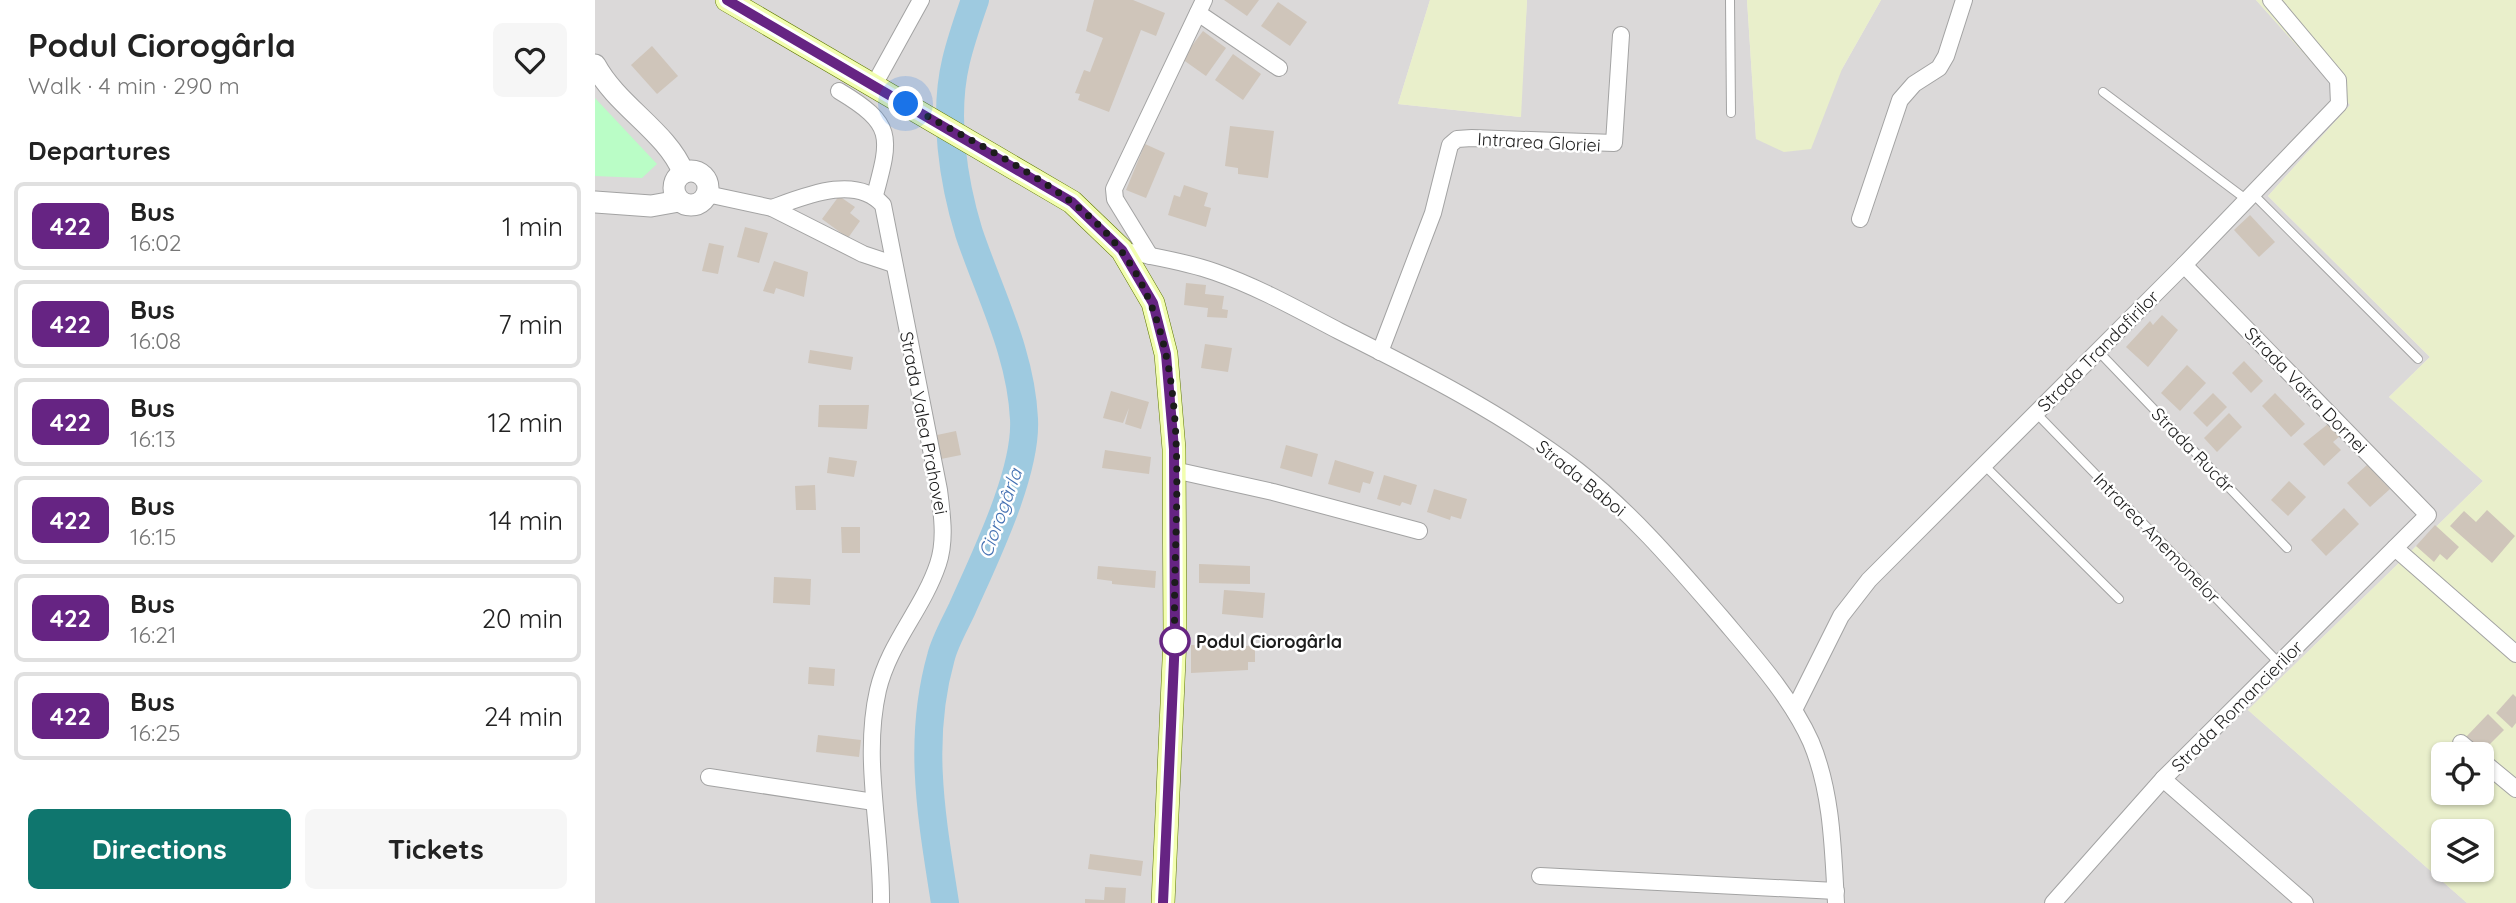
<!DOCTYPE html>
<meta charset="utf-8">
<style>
:root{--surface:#fff;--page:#f6f6f6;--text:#222;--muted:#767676;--line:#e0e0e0;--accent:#0f766e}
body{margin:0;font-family:Quicksand,sans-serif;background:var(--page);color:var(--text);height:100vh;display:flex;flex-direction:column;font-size:26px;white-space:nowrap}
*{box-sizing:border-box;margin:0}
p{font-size:23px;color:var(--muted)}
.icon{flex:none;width:38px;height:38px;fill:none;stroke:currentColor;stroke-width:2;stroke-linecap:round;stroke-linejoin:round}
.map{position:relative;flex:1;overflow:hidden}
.sheet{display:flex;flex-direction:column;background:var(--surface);width:595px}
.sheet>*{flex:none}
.badge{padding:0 14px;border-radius:10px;font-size:24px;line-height:46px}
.buttons{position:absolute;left:1836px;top:742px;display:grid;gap:14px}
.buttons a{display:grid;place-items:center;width:63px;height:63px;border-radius:10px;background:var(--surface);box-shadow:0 2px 5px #0004;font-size:35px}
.you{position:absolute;width:35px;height:35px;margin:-18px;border:5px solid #fff;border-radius:50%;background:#1a73e8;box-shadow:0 0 0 10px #1a73e833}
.map>.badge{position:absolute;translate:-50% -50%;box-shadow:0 0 0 4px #fff}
h2{padding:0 28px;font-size:26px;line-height:63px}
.round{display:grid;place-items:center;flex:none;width:74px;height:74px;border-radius:10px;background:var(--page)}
.head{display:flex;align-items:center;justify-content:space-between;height:119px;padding:0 28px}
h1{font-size:33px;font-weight:700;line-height:52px}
.button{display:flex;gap:14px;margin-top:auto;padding:14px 28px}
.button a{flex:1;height:80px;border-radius:10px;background:var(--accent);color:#fff;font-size:28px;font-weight:700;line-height:80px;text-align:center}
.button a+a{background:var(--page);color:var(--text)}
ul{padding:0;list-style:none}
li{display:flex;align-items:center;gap:21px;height:88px;margin:0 14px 10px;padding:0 14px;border:4px solid var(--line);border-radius:10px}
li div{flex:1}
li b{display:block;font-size:26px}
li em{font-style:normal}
li .badge{min-width:77px;font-weight:700;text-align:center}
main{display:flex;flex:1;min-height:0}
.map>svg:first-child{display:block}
.residential{fill:#dbd9d9}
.farmland{fill:#e9efcb;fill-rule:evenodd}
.park{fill:#bafdc6}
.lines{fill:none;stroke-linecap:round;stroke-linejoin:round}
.river{stroke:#9ecae0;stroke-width:28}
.building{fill:#cfc5ba}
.service-casing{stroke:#a3a3a3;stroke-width:10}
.minor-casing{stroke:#a3a3a3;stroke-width:18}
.tertiary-casing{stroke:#a3a3a3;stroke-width:23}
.secondary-casing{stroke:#5e7700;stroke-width:24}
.service{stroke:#fff;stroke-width:8}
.minor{stroke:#fff;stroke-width:16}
.tertiary{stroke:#fff;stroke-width:21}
.secondary{stroke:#f2feb0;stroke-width:23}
.line-casing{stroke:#fff;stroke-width:16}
.line{stroke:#662483;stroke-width:10}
.walk{stroke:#1c1c1c;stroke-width:7;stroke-dasharray:0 12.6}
.stop-dot{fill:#fff;stroke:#662483;stroke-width:3.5}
.labels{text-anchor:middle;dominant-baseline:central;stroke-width:5;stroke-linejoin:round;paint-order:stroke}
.street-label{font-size:18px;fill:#1c1c1c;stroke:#fff}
.stop-label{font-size:18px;font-weight:bold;fill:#1c1c1c;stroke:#fff;text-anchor:start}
.water-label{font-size:19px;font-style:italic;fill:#4370b2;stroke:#fff}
</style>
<main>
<section class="sheet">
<div class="head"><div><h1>Podul Ciorogârla</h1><p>Walk · 4 min · 290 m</p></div><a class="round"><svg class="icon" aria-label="heart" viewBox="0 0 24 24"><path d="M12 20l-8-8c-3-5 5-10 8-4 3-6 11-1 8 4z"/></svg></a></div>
<h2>Departures</h2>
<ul>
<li><span class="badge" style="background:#662483;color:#fff">422</span><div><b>Bus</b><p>16:02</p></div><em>1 min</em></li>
<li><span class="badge" style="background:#662483;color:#fff">422</span><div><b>Bus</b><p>16:08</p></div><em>7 min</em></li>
<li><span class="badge" style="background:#662483;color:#fff">422</span><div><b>Bus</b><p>16:13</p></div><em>12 min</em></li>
<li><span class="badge" style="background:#662483;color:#fff">422</span><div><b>Bus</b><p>16:15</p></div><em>14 min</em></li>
<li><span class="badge" style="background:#662483;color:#fff">422</span><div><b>Bus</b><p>16:21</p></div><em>20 min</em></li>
<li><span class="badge" style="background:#662483;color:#fff">422</span><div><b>Bus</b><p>16:25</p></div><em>24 min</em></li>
</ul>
<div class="button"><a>Directions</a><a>Tickets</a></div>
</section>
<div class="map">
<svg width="1921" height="903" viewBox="0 0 1921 903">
<rect width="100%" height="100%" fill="#efebe1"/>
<polygon class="residential" points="0,0 835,0 803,104 925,117 932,0 1152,0 1161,139 1247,69 1286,0 1661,0 1755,105 1673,196 1835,357 1794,397 1888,481 1653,710 1872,903 0,903"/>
<g class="farmland">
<polygon points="835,0 932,0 926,117 803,104"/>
<polygon points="1152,0 1286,0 1247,69 1216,149 1189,152 1161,139"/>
<path d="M 1661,0 L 1921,0 L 1921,903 L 1872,903 L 1653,710 L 1888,481 L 1794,397 L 1835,357 L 1673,196 L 1755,105 ZM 1848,754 L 1886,754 L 1886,793 L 1848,793 ZM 1848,831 L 1886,831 L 1886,870 L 1848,870 Z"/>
</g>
<polygon class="park" points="0,98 62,164 47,178 0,176"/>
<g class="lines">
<path class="river" d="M 350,903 C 337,819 322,742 346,657 C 350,641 360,624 367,609 C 389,559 432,473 429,419 C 426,353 395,295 374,233 C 358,181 348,115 361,61 C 366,40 373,20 380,0"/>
</g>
<g class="building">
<polygon points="499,0 538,0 570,13 561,36 546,30 514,112 483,100 485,94 480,93 489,70 495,72 508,38 491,31"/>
<polygon points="629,0 664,0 652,16"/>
<polygon points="683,2 712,22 695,46 666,26"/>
<polygon points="608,31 631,48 611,76 587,59"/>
<polygon points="57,46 83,76 62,94 36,65"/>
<polygon points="638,54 666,74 648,100 620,80"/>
<polygon points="635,126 679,131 673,178 643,174 643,168 630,166"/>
<polygon points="550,144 570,153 551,198 531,190"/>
<polygon points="589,185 613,193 609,206 616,208 611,227 573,215 579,195 585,197"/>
<polygon points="244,196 260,207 255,213 265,221 253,238 227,219"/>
<polygon points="1655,215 1680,242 1664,257 1639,230"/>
<polygon points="150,227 173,233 164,263 142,257"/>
<polygon points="114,243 129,246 123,274 107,271"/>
<polygon points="179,261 213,272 209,297 181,288 179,294 168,291"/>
<polygon points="591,283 611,285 610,294 629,296 627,309 633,310 632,318 612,317 613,308 589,305"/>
<polygon points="1567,315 1583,330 1553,367 1531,347 1555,321 1558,325"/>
<polygon points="610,344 637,348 633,372 606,368"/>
<polygon points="215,350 258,357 256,370 213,363"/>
<polygon points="1649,361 1668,381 1656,393 1637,373"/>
<polygon points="1592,365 1611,383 1585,411 1566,393"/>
<polygon points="516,391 554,402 546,429 530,424 534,408 528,423 508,418"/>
<polygon points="1618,393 1632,407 1612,427 1598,413"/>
<polygon points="1680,393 1710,424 1696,437 1667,406"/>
<polygon points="224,405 274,405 272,429 223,427"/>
<polygon points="1634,413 1647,427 1622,452 1609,438"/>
<polygon points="1733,424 1745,436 1738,442 1746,450 1729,466 1708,444"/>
<polygon points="361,431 366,455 346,459 342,435"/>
<polygon points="691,445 723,454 717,477 685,468"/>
<polygon points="510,450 556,457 554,474 507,468"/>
<polygon points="234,457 262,461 259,477 232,473"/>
<polygon points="740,460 779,472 775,484 768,482 765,493 733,484"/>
<polygon points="1772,465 1795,489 1775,507 1752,483"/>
<polygon points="789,475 822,485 816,505 807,502 805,506 782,499"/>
<polygon points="1694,481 1711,497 1693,516 1676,500"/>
<polygon points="220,485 221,510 201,510 200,486"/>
<polygon points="839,489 872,499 866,519 856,516 855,520 832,512"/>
<polygon points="1749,508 1764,524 1731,556 1716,540"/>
<polygon points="1892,510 1920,536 1897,563 1855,526 1869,511 1881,522"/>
<polygon points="1840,525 1864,547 1852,560 1845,554 1839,562 1821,546"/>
<polygon points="246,527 265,527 265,553 247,553"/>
<polygon points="604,564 655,566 655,584 604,583"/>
<polygon points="503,566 561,571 560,588 517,584 517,581 502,579"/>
<polygon points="179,577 216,579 215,605 178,603"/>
<polygon points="629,590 670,593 668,618 627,614"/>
<polygon points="596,645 660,646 660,662 653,662 653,670 596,673"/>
<polygon points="214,667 240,669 239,686 213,684"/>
<polygon points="1918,694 1921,697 1921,723 1917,728 1901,713"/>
<polygon points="1893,714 1909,730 1887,752 1871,737"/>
<polygon points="223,735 266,740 264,757 221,752"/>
<polygon points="495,854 548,861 546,876 493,869"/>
<polygon points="510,887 531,888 530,903 490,903 490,899 509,900"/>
</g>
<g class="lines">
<g class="service-casing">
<g id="service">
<polyline points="1135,0 1136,113"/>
<polyline points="1508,92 1652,200"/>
<polyline points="1658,194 1823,359"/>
<polyline points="1503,351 1692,548"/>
<polyline points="1441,413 1683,662"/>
<polyline points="1389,465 1524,599"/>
</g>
</g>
<g class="minor-casing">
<g id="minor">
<polyline points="603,13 684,68"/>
<polyline points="279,85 326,0"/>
<path d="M 244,91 C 299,124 296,136 280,195"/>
<polyline points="112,194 177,208 268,254 298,264"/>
<path d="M 177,208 C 210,196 261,174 288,205 L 344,490 C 347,515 351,540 343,564 C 328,609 294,643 283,690 C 267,760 287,832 286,903"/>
<polyline points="1265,219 1305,100 1319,84 1344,68 1351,56 1369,0"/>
<path d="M 527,250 C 558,257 590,261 620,272 C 663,287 704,310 744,331 C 826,372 909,414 982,470 C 1036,512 1081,565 1126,617 C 1158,655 1196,697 1216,742 C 1237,792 1238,849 1241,903"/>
<polyline points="555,256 520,199 519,189 609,0"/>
<polyline points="785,352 838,213 855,145 862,139 877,138 1019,143 1026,35"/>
<polyline points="579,470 678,492 824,531"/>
<polyline points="1800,548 1921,654"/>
<polyline points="1199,710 1246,616 1274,580 1589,265 1744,104 1743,80 1676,0"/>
<polyline points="1866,743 1879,754"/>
<polyline points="1886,760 1921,789"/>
<polyline points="114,777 279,802"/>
<polyline points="1568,779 1710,903"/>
<polyline points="945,876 1241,891"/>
<polyline points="1458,903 1568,779 1833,515 1589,265"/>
</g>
</g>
<g class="tertiary-casing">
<g id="tertiary">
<path d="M 0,65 C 22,106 72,132 88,172"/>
<circle cx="96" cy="188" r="17"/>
<polyline points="0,202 56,206 84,201"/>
</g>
</g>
<g class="secondary-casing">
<polyline id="secondary" points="132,0 477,202 527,250 558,303 571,354 579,449 580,638 568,903"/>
</g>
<use href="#service" class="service"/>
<use href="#minor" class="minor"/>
<use href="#tertiary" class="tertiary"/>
<use href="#secondary" class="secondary"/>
</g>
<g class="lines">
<g class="line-casing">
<polyline id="line" points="132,0 477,202 527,250 558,303 571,354 579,449 580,638 568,903"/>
</g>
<use href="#line" class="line"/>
<path class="walk" d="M 311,104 C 368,137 448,175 496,218 C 612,321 575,503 580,641"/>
</g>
<circle class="stop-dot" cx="580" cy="641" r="14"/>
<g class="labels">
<g class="street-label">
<text transform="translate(944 142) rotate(3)">Intrarea Gloriei</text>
<text transform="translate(1503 351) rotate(-45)">Strada Trandafirilor</text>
<text transform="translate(1711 390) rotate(46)">Strada Vatra Dornei</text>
<text transform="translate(329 423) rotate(79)">Strada Valea Prahovei</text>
<text transform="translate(1598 450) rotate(46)">Strada Rucăr</text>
<text transform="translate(986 478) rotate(39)">Strada Baboi</text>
<text transform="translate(1562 538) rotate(46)">Intrarea Anemonelor</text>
<text transform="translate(1642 706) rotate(-45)">Strada Romancierilor</text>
</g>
<g class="stop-label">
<text x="601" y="641">Podul Ciorogârla</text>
</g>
<g class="water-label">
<text transform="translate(405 513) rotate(-70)">Ciorogârla</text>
</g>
</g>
</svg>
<div class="buttons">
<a><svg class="icon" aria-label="locate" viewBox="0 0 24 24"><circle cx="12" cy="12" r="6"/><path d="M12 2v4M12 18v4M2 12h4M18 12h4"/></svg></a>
<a><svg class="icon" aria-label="layers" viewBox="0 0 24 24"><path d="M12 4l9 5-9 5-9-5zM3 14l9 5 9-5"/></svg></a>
</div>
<div class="you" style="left:311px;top:104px"></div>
</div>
</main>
